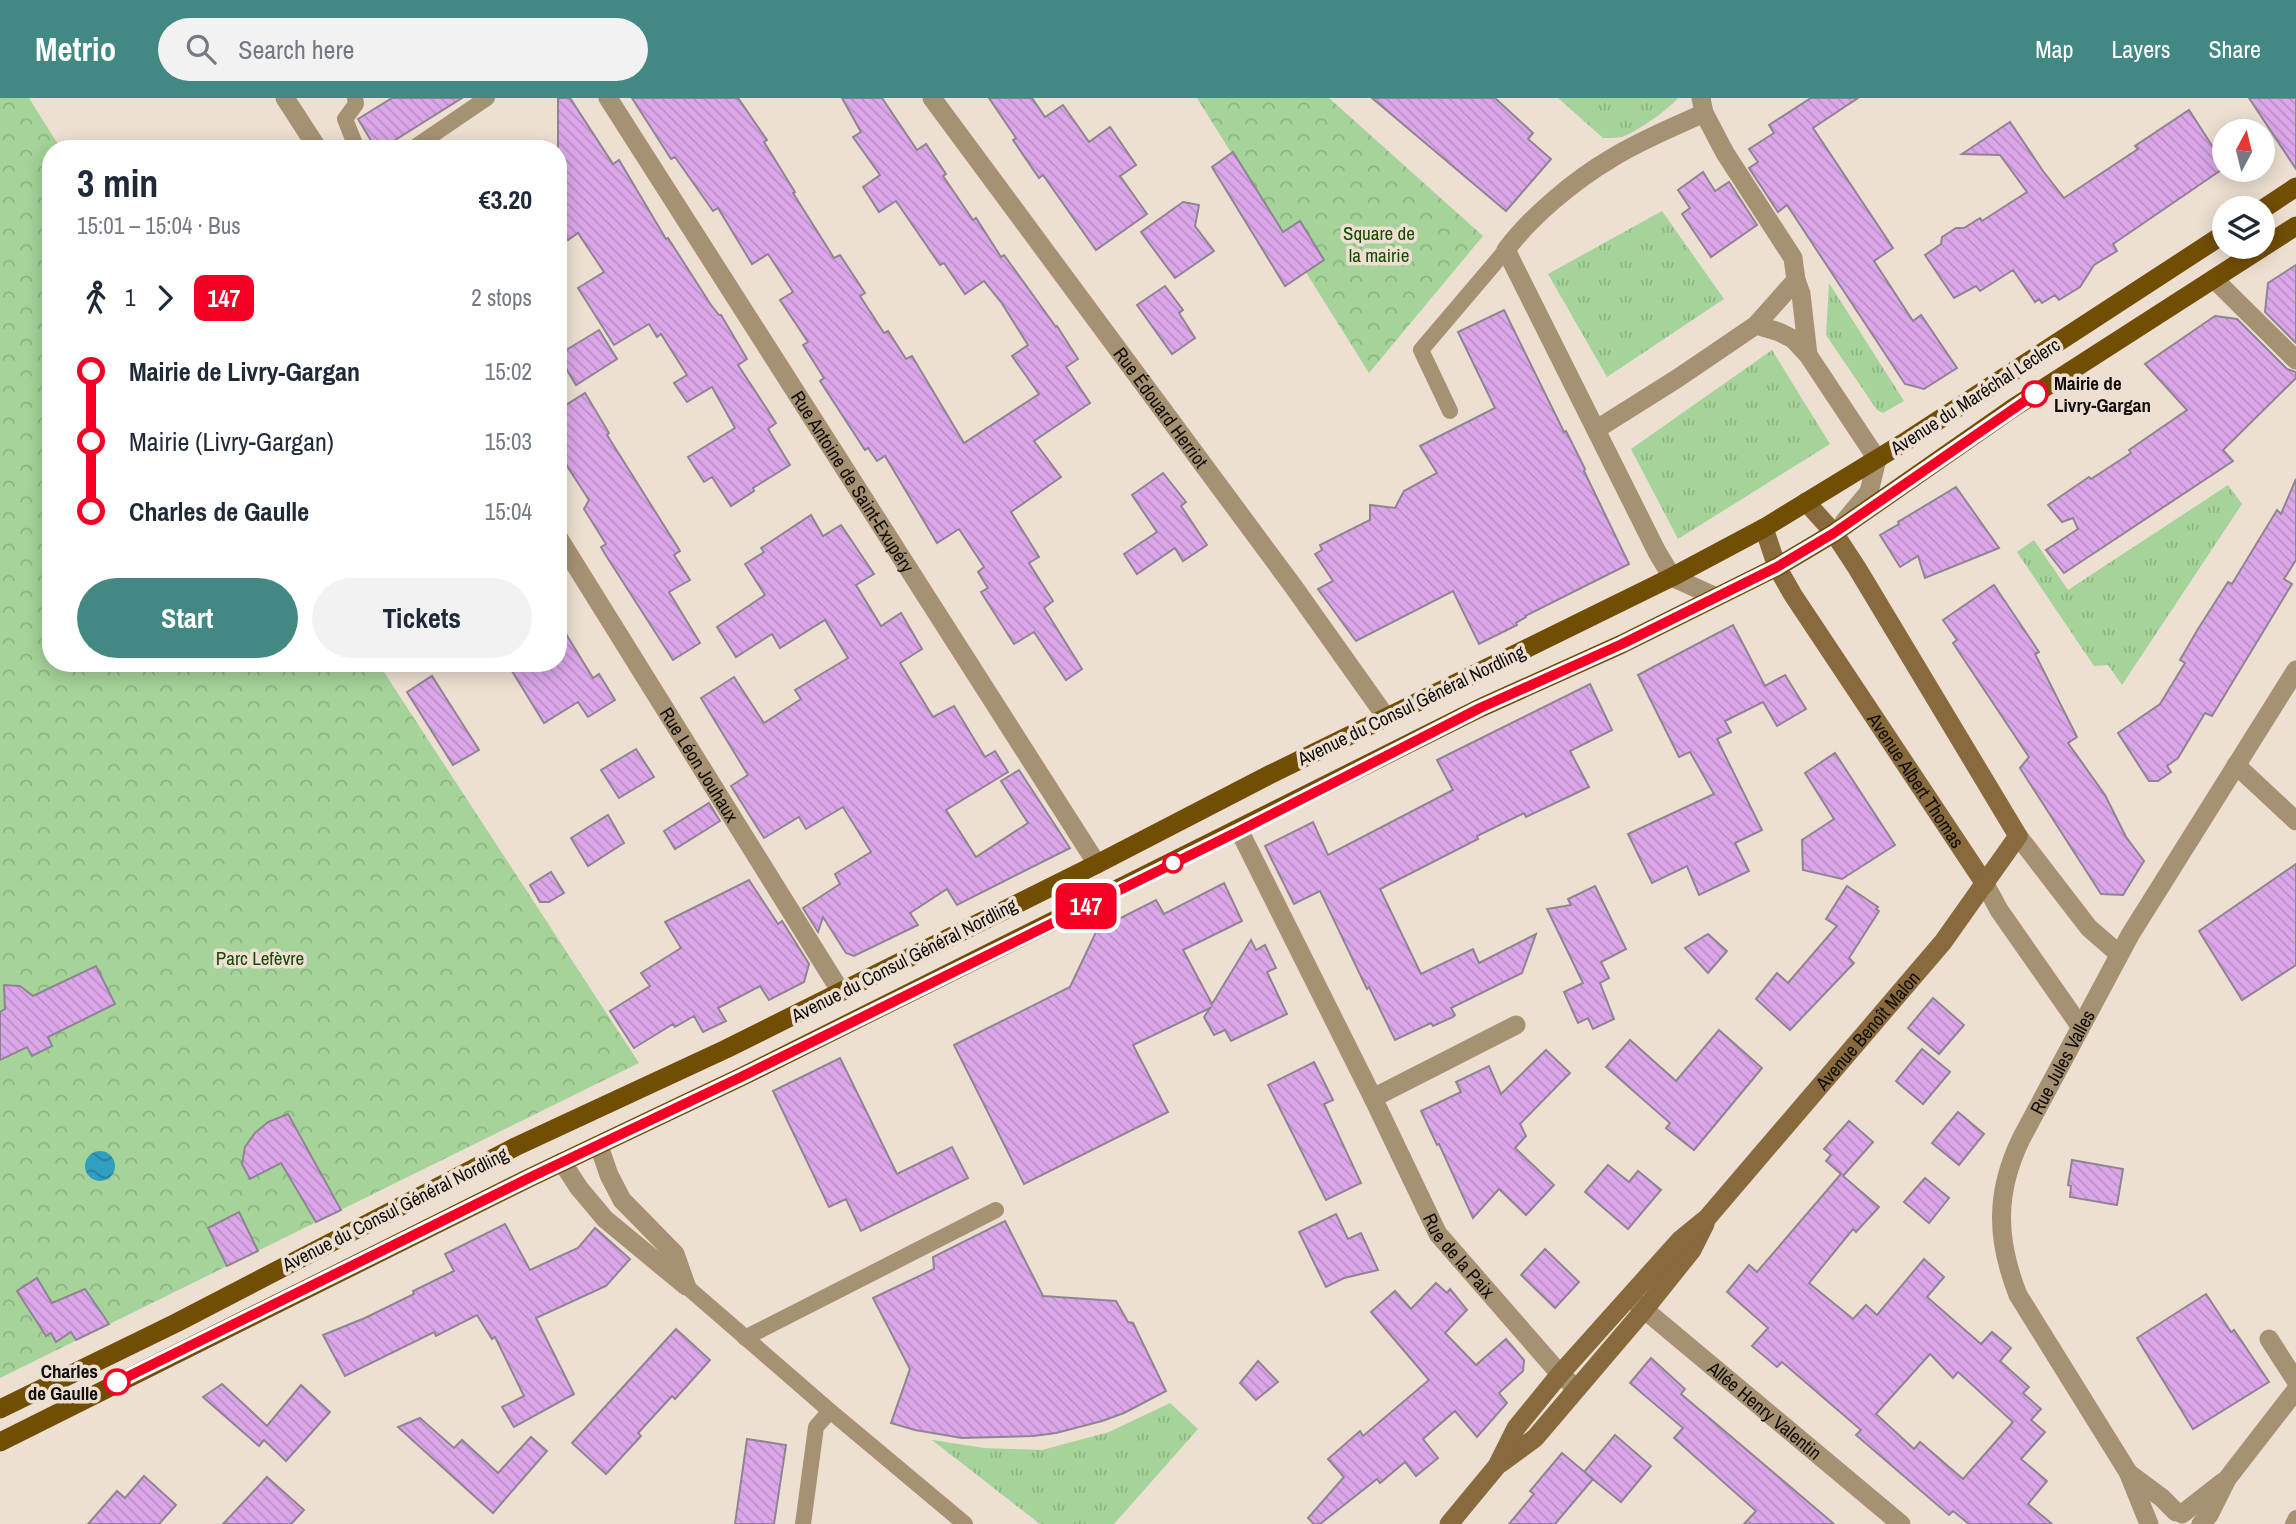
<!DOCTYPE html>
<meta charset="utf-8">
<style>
:root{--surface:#fff;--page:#f2f2f3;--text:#1f2937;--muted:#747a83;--accent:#428983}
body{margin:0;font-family:"Archivo Narrow",sans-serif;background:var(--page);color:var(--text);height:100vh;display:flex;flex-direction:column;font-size:26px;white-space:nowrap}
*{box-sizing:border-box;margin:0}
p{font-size:23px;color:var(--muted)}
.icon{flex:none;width:38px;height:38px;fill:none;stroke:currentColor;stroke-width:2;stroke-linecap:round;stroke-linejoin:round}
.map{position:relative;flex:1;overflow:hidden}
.panel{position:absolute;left:42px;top:42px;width:525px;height:532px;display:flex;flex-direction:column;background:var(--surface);border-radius:28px;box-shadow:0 4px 18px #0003}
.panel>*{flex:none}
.badge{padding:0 14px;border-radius:10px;font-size:24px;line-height:46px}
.needle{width:46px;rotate:7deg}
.fabs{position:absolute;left:2212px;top:21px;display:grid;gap:14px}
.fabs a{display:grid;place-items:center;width:63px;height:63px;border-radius:50%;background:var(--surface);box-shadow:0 4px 18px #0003;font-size:35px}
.map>.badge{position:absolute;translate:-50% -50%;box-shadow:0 0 0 4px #fff}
.legs{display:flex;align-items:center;gap:10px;height:77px;padding:0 35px;font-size:23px}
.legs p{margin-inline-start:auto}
.overview{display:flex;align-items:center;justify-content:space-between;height:119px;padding:0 35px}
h1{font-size:38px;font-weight:700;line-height:52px}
.button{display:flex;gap:14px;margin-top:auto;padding:14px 35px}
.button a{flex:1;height:80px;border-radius:42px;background:var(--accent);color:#fff;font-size:28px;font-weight:700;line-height:80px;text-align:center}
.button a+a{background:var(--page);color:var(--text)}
ul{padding:0 35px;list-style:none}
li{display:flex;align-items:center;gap:24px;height:70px;font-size:26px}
li i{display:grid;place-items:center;width:10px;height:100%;margin:0 9px;background:currentColor}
li i::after{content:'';width:18px;height:18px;margin:-9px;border:5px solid;border-radius:50%;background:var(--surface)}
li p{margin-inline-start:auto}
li:first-child i{background:linear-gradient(#0000 50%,currentColor 0)}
li:last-child i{background:linear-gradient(currentColor 50%,#0000 0)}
header{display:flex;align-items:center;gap:42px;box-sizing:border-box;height:98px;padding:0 35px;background:var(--accent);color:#fff}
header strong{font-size:33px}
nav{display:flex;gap:38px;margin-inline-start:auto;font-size:24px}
.search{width:490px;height:63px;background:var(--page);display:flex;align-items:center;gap:18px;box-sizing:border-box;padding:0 24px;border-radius:38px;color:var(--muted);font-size:26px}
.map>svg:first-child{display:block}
.grass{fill:url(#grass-tufts)}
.forest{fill:url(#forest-crowns)}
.water{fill:url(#water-waves)}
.building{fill:url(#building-back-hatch);stroke:#8f8592;stroke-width:2;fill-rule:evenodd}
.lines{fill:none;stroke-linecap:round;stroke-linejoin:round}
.service{stroke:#a69173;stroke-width:16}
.minor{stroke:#a69173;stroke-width:19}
.secondary{stroke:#886a3c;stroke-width:19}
.primary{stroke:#724e05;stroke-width:19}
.line-1-casing{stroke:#fff;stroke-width:16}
.line-1{stroke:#f50024;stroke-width:10}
.stop-1-dot{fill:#fff;stroke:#f50024;stroke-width:3.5}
.labels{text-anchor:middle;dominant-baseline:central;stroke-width:7;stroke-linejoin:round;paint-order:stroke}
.park-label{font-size:19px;fill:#164902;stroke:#ede0d2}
.stop-label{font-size:19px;font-weight:bold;fill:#110d09;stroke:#ede0d2;text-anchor:start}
.street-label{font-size:19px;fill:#110d09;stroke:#ede0d2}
</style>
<header>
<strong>Metrio</strong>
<div class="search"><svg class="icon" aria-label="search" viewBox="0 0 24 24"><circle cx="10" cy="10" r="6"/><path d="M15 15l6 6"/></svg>Search here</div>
<nav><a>Map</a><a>Layers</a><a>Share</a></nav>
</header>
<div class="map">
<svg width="2296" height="1426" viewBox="0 0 2296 1426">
<defs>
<pattern id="grass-tufts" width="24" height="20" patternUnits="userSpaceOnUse" patternTransform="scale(1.75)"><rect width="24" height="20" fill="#a5d399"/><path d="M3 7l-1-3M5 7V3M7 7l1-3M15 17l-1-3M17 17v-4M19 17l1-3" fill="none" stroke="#8db482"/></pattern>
<pattern id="forest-crowns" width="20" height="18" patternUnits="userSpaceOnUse" patternTransform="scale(1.75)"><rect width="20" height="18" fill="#a5d399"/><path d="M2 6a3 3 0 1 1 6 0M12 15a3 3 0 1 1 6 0" fill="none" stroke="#8db482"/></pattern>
<pattern id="water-waves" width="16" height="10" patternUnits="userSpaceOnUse" patternTransform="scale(1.75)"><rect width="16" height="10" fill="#319fc2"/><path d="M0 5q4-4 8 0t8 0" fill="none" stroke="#28809c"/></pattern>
<pattern id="building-back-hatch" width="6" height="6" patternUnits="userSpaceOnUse" patternTransform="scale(1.75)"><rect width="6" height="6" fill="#dca7ea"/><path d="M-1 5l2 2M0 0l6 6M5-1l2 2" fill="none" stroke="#bc8fc7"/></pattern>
</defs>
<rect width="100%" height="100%" fill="#ede0d2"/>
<g class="grass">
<path d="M 1558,0 L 1678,0 C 1669,11 1634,36 1621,39 C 1615,40 1609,40 1603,40 Z"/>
<polygon points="1662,113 1724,201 1607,279 1548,176"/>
<polygon points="1829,185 1904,303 1883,315 1877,312 1826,237"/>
<polygon points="1772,252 1830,346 1678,441 1631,351"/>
<polygon points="2228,387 2242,406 2122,587 2108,567 2094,568 2017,454 2034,442 2068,492"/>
<polygon points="1170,1305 1198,1331 1114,1426 1040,1426 932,1342 984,1350 1042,1352 1109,1334"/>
</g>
<g class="forest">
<polygon points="0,0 29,0 61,51 51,51 51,565 378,565 639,965 0,1280"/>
<polygon points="1197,0 1329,0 1483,138 1369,275"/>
</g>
<circle class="water" cx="100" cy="1068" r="15"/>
<g class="building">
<polygon points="392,0 462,0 384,49 375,49 358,21"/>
<polygon points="558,0 570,0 613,66 619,62 666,141 668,140 711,207 719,217 721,217 747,261 738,267 776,325 768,331 790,367 753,390 754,393 731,408 712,379 704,384 688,359 735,330 712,289 687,304 674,285 687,277 661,236 657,239 649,226 614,247 578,190 604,174 578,135 568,142 558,126"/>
<polygon points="632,0 738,0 767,42 764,44 795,94 793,95 834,160 840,157 865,195 860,198 884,235 888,233 906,261 912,258 964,345 1039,296 1012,258 1028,247 1001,204 984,183 965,196 944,165 940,167 896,103 879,114 863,89 880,77 853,39 861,34 842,0 882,0 917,52 926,46 946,76 943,78 973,122 976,120 1001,159 1004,157 1056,229 1057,228 1078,261 1066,269 1090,305 1034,343 1061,379 1011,414 1039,459 1029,465 1053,503 1044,510 1082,571 1066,582 1034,534 1014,546 981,494 988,490 978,474 984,469 959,431 937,445 885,358 877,363 868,350 865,352 820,283 824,280 803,247 808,244 780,202 793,194 768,156 752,166 718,110 713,113 675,59 671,61"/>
<polygon points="989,0 1032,0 1045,19 1063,7 1089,44 1110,29 1136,67 1120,78 1147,116 1096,152 1043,77 1039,80 1013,42 1016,40"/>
<polygon points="1372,0 1495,0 1533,35 1528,41 1551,61 1506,113"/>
<polygon points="1811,0 1858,0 1813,30 1893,150 1874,163 1913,223 1921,217 1957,270 1924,291 1905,286 1787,107 1778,114 1749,70 1758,64 1749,51 1774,35 1769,27"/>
<polygon points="2249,0 2296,0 2296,71"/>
<polygon points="2189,12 2224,66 2224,70 2113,146 2117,153 2094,167 2080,189 2059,202 2055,197 2042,205 2039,201 2035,204 2013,172 1980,193 1976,188 1954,200 1925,157 1941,146 1942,139 1956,130 1964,130 1980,120 1982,123 2027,94 2000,57 1962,56 2010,24 2043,73 2064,100 2138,51 2135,48"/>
<polygon points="1233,54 1283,134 1300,123 1324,162 1285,188 1212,69"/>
<polygon points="1703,74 1715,93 1729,84 1757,127 1711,159 1682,116 1690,110 1678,92"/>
<polygon points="1183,104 1199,107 1195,128 1214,153 1175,180 1141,134"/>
<polygon points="2296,167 2296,245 2265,214 2268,185"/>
<polygon points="1165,188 1183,212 1179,215 1195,240 1172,256 1137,207"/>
<polygon points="1504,212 1564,334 1566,333 1585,371 1584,373 1629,466 1525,518 1526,519 1516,525 1517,527 1479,546 1453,493 1356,543 1318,491 1333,483 1315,456 1322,452 1320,447 1370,422 1370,407 1395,410 1404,393 1437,375 1420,348 1495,310 1458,234"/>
<polygon points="2215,218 2237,221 2287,271 2296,274 2296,280 2223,352 2233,363 2064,475 2046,452 2078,431 2073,420 2062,424 2048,407 2089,379 2091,381 2131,355 2129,352 2187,312 2145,266"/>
<polygon points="599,232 617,261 576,287 558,257"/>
<polygon points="585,295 609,335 607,337 680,453 674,457 690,482 669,494 700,545 673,562 605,456 601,449 606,446 584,411 589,402 558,354 558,312"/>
<polygon points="1163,375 1186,404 1181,408 1207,447 1183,463 1175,450 1137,476 1124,456 1157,434 1132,397"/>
<polygon points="2296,381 2296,462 2284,481 2292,486 2212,618 2205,615 2178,660 2167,668 2171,674 2158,683 2149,683 2118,635 2160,606 2185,565 2180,562 2198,531 2228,484 2232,486 2277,412 2281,416"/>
<polygon points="1956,389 1999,450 1925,480 1918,458 1900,469 1880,437 1899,426 1898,424"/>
<polygon points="811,417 823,438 841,427 874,476 856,487 881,528 901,515 922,551 900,565 933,619 954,608 985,659 995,653 1008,674 946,712 976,759 1028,725 1001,683 1019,672 1070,750 957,807 947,791 910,815 918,827 854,858 846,855 823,819 818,834 803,810 840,786 835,776 871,754 843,709 806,731 799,719 764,740 731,688 748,677 701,600 734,579 764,625 801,601 795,592 848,560 825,522 780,550 772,536 736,559 717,529 765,497 745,466 764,454 761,450"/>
<polygon points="1994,487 2039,554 2035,556 2077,639 2068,645 2105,697 2126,739 2144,763 2123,797 2101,796 2020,670 2029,659 1953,545 1957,542 1943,522"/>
<polygon points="558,523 593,580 599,576 615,602 588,619 578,604 544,625 507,565 558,565"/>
<polygon points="1733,527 1765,588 1785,577 1806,611 1777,628 1763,604 1725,623 1731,634 1717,641 1762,732 1735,745 1749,773 1699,797 1687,768 1652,785 1628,736 1714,696 1690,654 1679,659 1638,577"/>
<polygon points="432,578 479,652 453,667 407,594"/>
<polygon points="1590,586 1612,632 1570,653 1589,689 1526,719 1524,715 1477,738 1478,741 1380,791 1421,876 1473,851 1479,865 1536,836 1522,875 1451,910 1455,917 1453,919 1433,928 1431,925 1395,942 1369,889 1367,891 1320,793 1294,806 1265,748 1313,724 1328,757 1453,692 1437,662"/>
<polygon points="636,651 654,679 619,700 601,672"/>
<polygon points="1835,655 1895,747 1842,781 1803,772 1802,742 1834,721 1805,675"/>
<polygon points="709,705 720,723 675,751 664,733"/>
<polygon points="608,717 624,745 588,768 571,740"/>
<polygon points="2296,766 2296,867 2242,902 2199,833"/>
<polygon points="551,774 564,795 549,804 540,804 530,787"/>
<polygon points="749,782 778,826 782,823 809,866 804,884 769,902 760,888 718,910 726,923 703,934 694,918 675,929 673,926 634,950 610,913 650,888 641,875 681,850 665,824"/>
<polygon points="1224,785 1242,823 1183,852 1212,906 1251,842 1256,852 1265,847 1276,870 1267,874 1287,916 1231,943 1225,932 1214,937 1204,919 1210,910 1133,947 1168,1014 1024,1086 954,947 1070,889 1097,832 1156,802 1164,816"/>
<polygon points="1595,788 1626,851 1601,864 1609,880 1600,885 1614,921 1593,931 1588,920 1578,925 1564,894 1583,885 1547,811 1571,807 1568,801"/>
<polygon points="1847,788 1878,809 1876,811 1879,813 1849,860 1854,865 1790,932 1756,901 1777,875 1788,885 1837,828 1826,821"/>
<polygon points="1708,836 1727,853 1708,875 1685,850"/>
<polygon points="96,868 115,906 48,939 52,948 32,958 27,949 0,962 0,914 5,911 4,887 20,888 33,898"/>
<polygon points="1933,900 1964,927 1939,956 1908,930"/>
<polygon points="1719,932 1762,970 1694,1052 1666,1030 1670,1025 1606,969 1630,942 1676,983"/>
<polygon points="1922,951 1950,974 1923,1006 1896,983"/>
<polygon points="1546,952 1570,975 1520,1026 1526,1038 1515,1050 1554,1087 1526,1117 1499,1091 1473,1120 1439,1046 1437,1047 1421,1013 1461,994 1456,984 1489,968 1501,996"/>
<polygon points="840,960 897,1076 952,1049 968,1080 861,1133 846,1101 829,1109 773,993"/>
<polygon points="1314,964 1333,1002 1324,1006 1361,1085 1326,1102 1268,987"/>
<polygon points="1958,1014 1984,1036 1959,1067 1932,1045"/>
<polygon points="288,1016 341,1112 316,1124 281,1065 250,1081 242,1066 245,1049 255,1035 268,1024"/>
<path d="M 1849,1023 L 1873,1044 L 1843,1078 L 1879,1109 L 1856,1134 L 1853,1131 L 1809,1185 L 1853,1221 L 1866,1207 L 1877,1217 L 1924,1161 L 1944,1179 L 1927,1199 L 1981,1246 L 1992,1234 L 2011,1250 L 2000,1263 L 2029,1289 L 2023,1295 L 2041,1311 L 2031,1322 L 2045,1334 L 2021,1361 L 2047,1383 L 2028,1406 L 2052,1426 L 1969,1426 L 1953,1413 L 1949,1417 L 1856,1337 L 1861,1332 L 1782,1264 L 1777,1269 L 1752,1248 L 1768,1230 L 1727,1194 L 1749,1167 L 1757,1174 L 1841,1076 L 1826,1063 L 1831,1057 L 1824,1051 ZM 1930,1256 L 1953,1280 L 1958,1274 L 2013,1324 L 1963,1381 L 1920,1344 L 1914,1351 L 1876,1316 Z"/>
<polygon points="2072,1062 2123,1071 2117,1107 2070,1099 2071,1088 2068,1087"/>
<polygon points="1608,1067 1629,1084 1638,1073 1661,1092 1628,1131 1585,1094"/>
<polygon points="1925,1080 1949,1100 1929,1125 1904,1104"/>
<polygon points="239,1114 258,1153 227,1168 208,1130"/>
<polygon points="1336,1116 1348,1141 1361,1135 1378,1172 1344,1180 1326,1189 1299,1134"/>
<polygon points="1005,1123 1043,1198 1116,1203 1128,1224 1133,1225 1166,1293 1124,1315 1102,1323 1056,1335 1033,1338 962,1340 915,1332 891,1325 910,1271 873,1200 934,1171 933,1159"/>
<polygon points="505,1126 530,1172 578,1150 595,1130 630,1161 606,1188 536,1220 574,1296 514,1329 502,1309 524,1298 495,1239 492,1241 477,1217 436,1238 434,1234 345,1278 323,1237 365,1220 414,1196 413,1193 454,1173 445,1156"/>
<polygon points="1545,1151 1579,1184 1555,1210 1521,1177"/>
<polygon points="37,1180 52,1205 85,1191 109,1226 76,1242 71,1234 56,1244 51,1235 46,1238 17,1193"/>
<polygon points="1436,1185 1447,1195 1450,1191 1467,1212 1445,1235 1476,1267 1506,1241 1524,1262 1523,1273 1499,1295 1507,1305 1477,1339 1455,1313 1423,1341 1438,1360 1416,1378 1405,1364 1380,1385 1377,1381 1320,1426 1314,1426 1308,1420 1344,1379 1328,1361 1360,1333 1363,1338 1429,1282 1371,1214 1395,1193 1411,1211"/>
<polygon points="2206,1196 2231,1234 2234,1232 2269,1284 2193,1331 2137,1240"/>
<polygon points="676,1231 710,1262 675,1301 672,1298 638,1335 641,1338 606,1376 572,1345"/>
<polygon points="1651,1260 1685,1291 1681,1296 1834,1426 1744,1426 1756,1413 1674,1340 1683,1330 1630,1285"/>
<polygon points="1258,1263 1278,1284 1256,1302 1240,1285"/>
<polygon points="222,1286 267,1328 301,1287 330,1314 286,1363 264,1342 259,1348 203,1299"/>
<polygon points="420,1320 454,1350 462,1342 498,1375 531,1339 547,1353 493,1415 398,1329"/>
<polygon points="1615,1337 1651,1368 1621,1404 1584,1374"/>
<polygon points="747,1341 786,1347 774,1426 735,1426"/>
<polygon points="1562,1355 1593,1381 1555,1426 1509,1426 1534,1396 1530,1393"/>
<polygon points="144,1378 176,1407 159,1426 88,1426 117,1393 125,1400"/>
<polygon points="267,1379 304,1412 291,1426 223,1426"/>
</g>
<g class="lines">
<g class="service">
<polyline points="355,0 356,6 345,21 357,51"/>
<polyline points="412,51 487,0"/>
<polyline points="1450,313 1421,252 1506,152"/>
<polyline points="686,1188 830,1313 965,1426"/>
<polyline points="745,1240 996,1112"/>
<polyline points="803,1426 816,1329 830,1313"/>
<polyline points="2293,1426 2296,1420"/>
</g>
<g class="minor">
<polyline points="285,0 318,51"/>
<path id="s1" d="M 608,0 L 1097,766"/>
<path id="s2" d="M 932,0 L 1293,488 L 1386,619"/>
<polyline points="1701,0 1704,15 1725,55 1793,160 1796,182 1801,196 1808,257"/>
<path d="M 1704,15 C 1674,29 1641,42 1612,60 C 1576,81 1531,118 1506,152 L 1657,454 L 1672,479 L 1716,499"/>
<polyline points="2214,181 2296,262"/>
<polyline points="1756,227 1796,182"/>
<polyline points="1597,331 1678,280 1756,227 1779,234 1793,241 1808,257 1877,361 1869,394 1844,424"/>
<path id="s3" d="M 558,439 L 841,894"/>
<polyline points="2236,667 2296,723"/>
<path id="s4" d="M 1239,732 L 1373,1000 L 1438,1136 L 1560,1276 L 1576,1290"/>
<polyline points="2018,738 2089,830 2119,856"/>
<polyline points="1985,786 1999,812 2080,928"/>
<polyline points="1373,1000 1516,927"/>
<polyline points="599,1048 609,1077 622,1102 675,1156 686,1187"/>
<polyline points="562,1064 579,1090 605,1121 686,1188"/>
<path id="s5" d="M 1633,1202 L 1901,1426"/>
<polyline points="2269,1241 2296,1283"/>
<polyline points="2131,1377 2162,1400 2176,1414"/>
<polyline points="2182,1416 2223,1384"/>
<path id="s6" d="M 2149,1426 L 2128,1374 L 2018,1197 C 1996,1141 1995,1095 2021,1041 L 2130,837 L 2296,572"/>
<polyline points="2201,1426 2209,1417 2227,1381 2296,1292"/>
</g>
<g class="secondary">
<path id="s7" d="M 1764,430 L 1777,469 L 1793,497 L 1985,786"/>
<polyline points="1501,1365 1535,1340 1644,1212 1692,1152 1705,1126"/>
<path id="s8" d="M 1449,1426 L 1497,1368 L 1516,1330 L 1560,1276 L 1680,1142 L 1708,1119 L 1943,844 L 2018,738 L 1857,470 L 1834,435 L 1806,404"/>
</g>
<g class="primary">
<polyline points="2263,111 2296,89"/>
<polyline points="0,1311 176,1225 515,1049 726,951 1097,766 1269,677 1672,479 1764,430 1908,342 2224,136"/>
<polyline points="0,1344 531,1079 741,979 1480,610 1622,546 1777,469 1834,435 2013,310 2296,128"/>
</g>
</g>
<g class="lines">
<g class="line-1-casing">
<polyline id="line-1" points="117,1284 531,1079 741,979 1239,733 1480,610 1622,546 1777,469 1834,435 2035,296"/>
</g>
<use href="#line-1" class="line-1"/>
</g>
<g class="stop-1-dot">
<circle cx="2035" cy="296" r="12"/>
<circle cx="1173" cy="765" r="9"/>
<circle cx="117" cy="1284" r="12"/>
</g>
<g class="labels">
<g class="park-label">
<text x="1379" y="135">Square de<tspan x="1379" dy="22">la mairie</tspan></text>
<text x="260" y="860">Parc Lefèvre</text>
</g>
<g class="stop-label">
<text x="2054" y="285">Mairie de<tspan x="2054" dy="22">Livry-Gargan</tspan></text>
<text x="98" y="1273" text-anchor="end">Charles<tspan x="98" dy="22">de Gaulle</tspan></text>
</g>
<g class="street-label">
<text transform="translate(1975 298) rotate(-33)">Avenue du Maréchal Leclerc</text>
<text stroke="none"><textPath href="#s2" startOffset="385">Rue Édouard Herriot</textPath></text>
<text stroke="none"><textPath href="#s1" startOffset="455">Rue Antoine de Saint-Exupéry</textPath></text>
<text transform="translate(1411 607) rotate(-26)">Avenue du Consul Général Nordling</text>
<text stroke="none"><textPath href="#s3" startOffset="268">Rue Léon Jouhaux</textPath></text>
<text stroke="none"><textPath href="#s7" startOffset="296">Avenue Albert Thomas</textPath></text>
<text transform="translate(904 862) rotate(-27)">Avenue du Consul Général Nordling</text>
<text stroke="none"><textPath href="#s8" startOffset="649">Avenue Benoît Malon</textPath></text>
<text stroke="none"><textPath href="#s6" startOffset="513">Rue Jules Valles</textPath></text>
<text transform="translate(395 1111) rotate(-27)">Avenue du Consul Général Nordling</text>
<text stroke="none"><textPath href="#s4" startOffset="480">Rue de la Paix</textPath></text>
<text stroke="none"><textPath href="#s5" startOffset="172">Allée Henry Valentin</textPath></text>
</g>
</g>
</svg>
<div class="fabs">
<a><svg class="needle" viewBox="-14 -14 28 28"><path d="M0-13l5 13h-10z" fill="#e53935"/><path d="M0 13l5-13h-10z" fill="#747a83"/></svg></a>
<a><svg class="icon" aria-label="layers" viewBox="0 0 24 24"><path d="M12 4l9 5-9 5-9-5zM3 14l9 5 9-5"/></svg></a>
</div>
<b class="badge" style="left:1086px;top:808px;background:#f50024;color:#fff">147</b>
<section class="panel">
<div class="overview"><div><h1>3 min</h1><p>15:01 – 15:04 · Bus</p></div><b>€3.20</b></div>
<div class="legs"><svg class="icon" aria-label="walk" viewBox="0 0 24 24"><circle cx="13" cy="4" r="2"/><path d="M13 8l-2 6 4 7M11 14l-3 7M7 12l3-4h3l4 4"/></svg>1<svg class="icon" aria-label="forward" viewBox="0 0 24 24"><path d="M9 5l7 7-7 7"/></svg><b class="badge" style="background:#f50024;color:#fff">147</b><p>2 stops</p></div>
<ul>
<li><i style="color:#f50024"></i><b>Mairie de Livry-Gargan</b><p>15:02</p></li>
<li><i style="color:#f50024"></i><span>Mairie (Livry-Gargan)</span><p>15:03</p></li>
<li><i style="color:#f50024"></i><b>Charles de Gaulle</b><p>15:04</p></li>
</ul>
<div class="button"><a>Start</a><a>Tickets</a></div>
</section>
</div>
